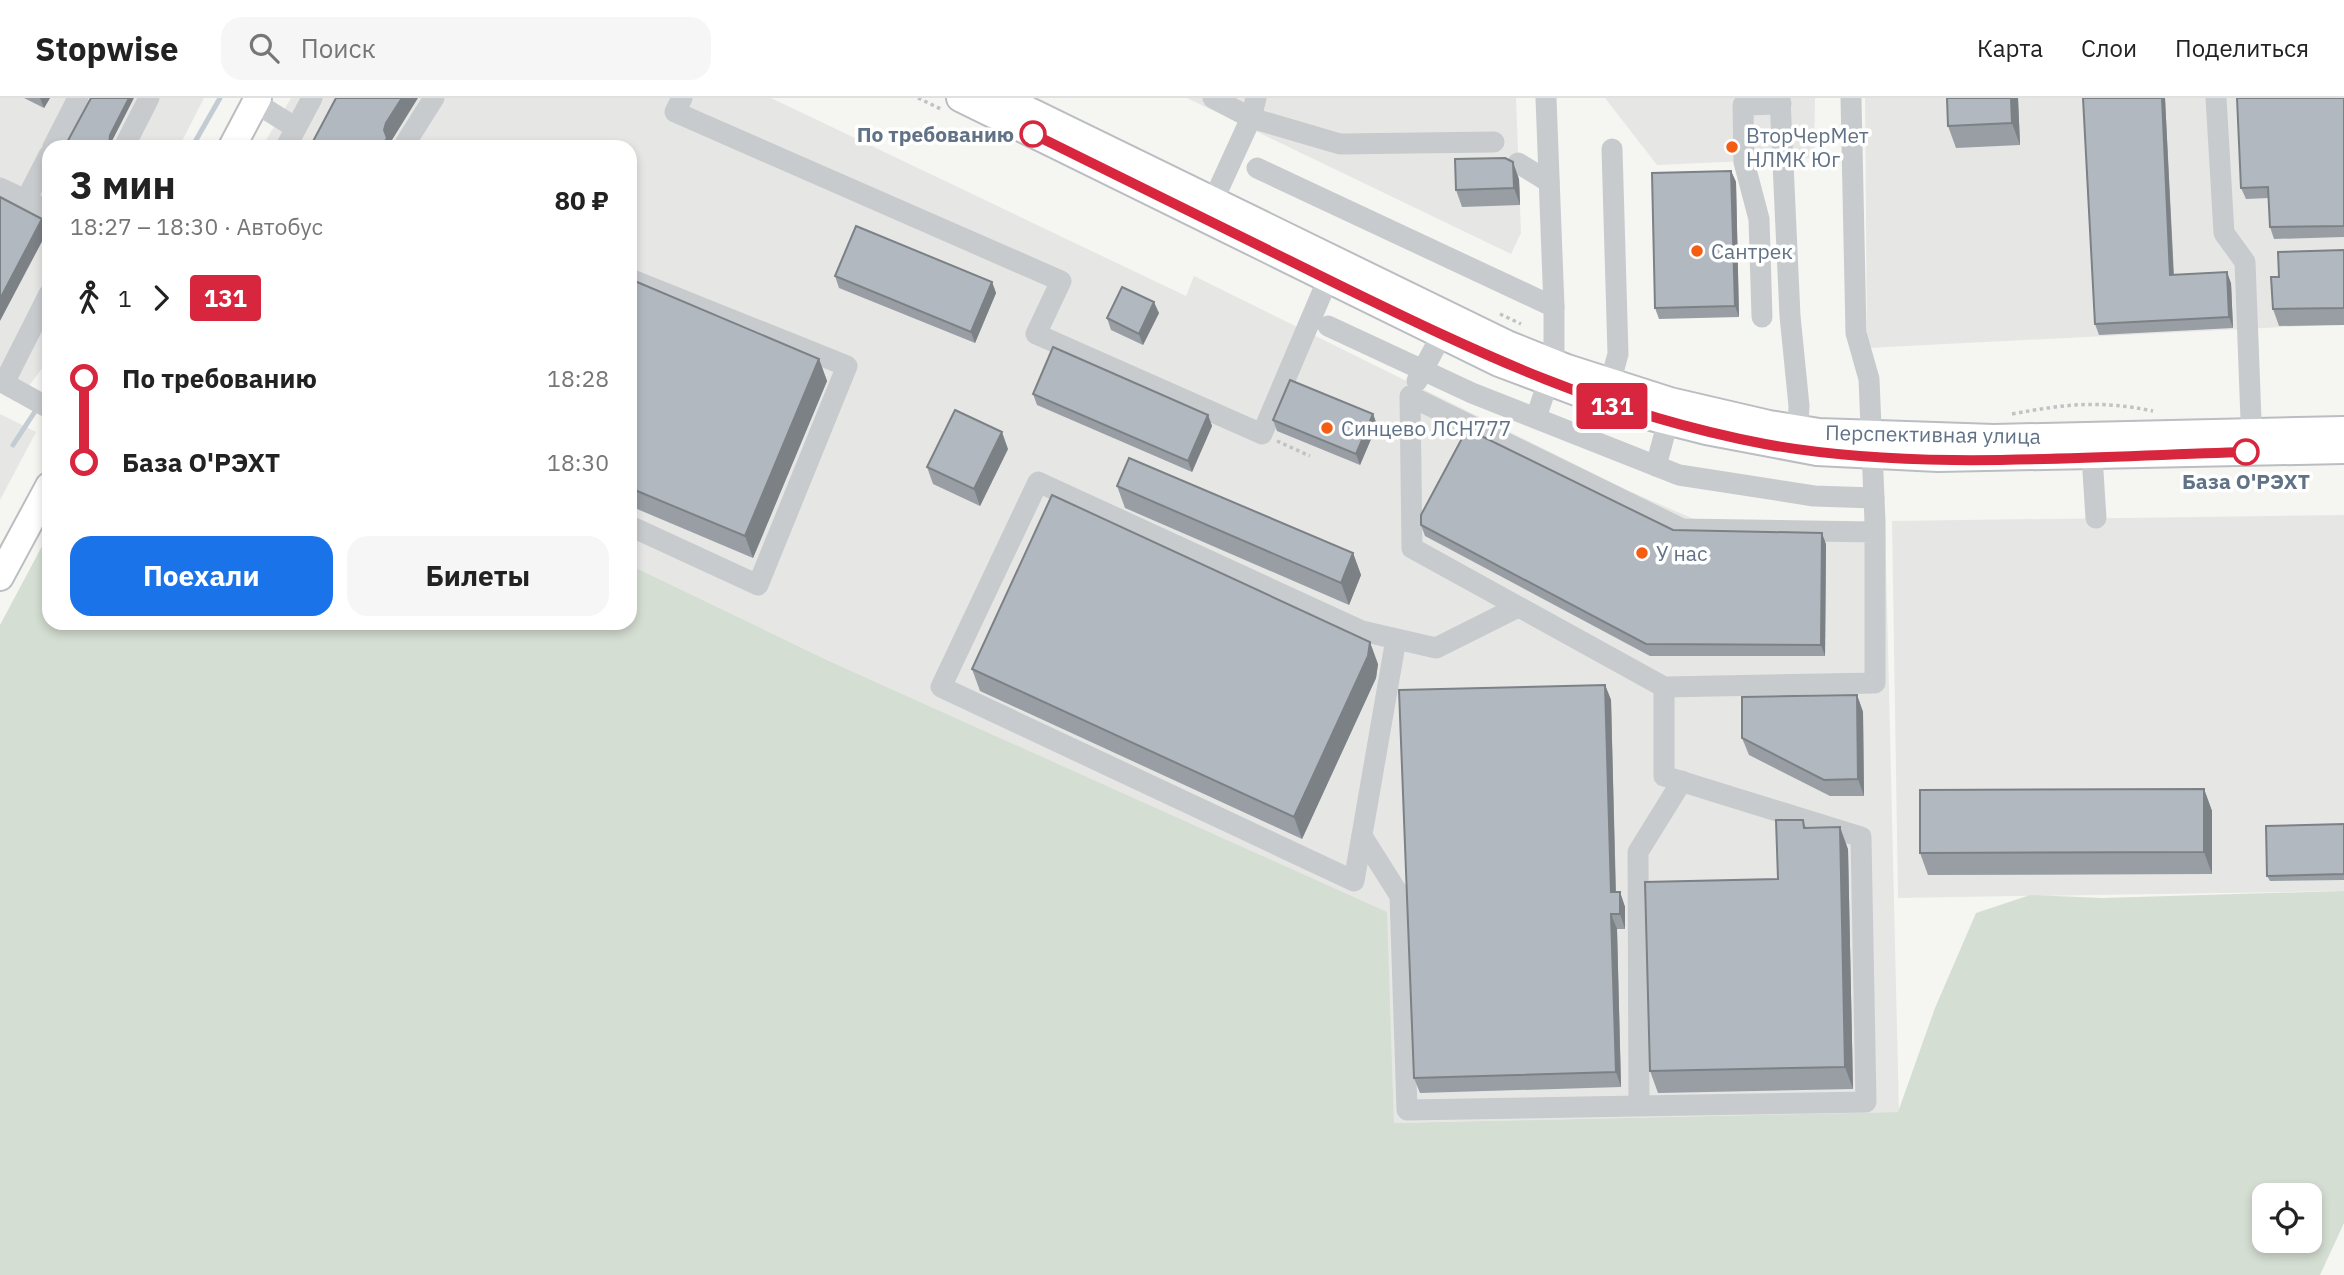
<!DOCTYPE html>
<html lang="ru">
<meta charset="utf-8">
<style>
:root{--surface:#fff;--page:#f6f6f6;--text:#222;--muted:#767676;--line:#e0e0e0;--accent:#1a73e8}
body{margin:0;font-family:"IBM Plex Sans",sans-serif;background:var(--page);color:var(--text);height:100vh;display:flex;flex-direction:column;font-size:26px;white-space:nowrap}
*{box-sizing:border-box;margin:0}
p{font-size:23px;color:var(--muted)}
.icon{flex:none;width:38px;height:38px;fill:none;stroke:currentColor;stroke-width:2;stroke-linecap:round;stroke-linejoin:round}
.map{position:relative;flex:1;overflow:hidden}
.panel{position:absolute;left:42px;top:42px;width:595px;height:490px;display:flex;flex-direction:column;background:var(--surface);border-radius:21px;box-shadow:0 4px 10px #0003}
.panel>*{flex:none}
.badge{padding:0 14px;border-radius:5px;font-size:24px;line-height:46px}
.buttons{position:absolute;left:2252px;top:1085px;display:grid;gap:14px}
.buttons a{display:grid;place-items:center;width:70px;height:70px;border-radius:14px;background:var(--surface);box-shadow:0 4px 10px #0003;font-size:35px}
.map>.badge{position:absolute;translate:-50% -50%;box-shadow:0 0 0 4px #fff}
.legs{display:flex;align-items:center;gap:10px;height:77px;padding:0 28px;font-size:23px}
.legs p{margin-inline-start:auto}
.summary{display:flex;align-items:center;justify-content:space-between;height:119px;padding:0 28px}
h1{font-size:38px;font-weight:700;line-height:52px}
.primary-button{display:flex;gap:14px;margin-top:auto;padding:14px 28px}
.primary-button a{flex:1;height:80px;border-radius:21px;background:var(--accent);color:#fff;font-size:28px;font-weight:700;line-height:80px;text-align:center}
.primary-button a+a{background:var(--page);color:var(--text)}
ul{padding:0 28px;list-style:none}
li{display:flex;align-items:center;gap:24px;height:84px;font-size:26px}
li i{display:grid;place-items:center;width:10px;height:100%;margin:0 9px;background:currentColor}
li i::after{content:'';width:18px;height:18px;margin:-9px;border:5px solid;border-radius:50%;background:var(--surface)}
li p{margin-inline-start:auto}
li:first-child i{background:linear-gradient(#0000 50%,currentColor 0)}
li:last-child i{background:linear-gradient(currentColor 50%,#0000 0)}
header{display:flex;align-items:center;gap:42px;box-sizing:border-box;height:98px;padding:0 35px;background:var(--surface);border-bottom:2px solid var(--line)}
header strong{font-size:33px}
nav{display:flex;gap:38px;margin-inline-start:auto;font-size:24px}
.search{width:490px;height:63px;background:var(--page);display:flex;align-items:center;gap:18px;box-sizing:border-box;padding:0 24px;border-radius:21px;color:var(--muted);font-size:26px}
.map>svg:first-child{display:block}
.built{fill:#e6e7e5}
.green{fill:#d5ded2;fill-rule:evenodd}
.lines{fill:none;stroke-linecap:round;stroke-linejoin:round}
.stream{stroke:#c2ccd2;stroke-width:5}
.major-casing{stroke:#babdc1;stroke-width:30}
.path{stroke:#c0c2c4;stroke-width:3.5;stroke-dasharray:3.5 3.5;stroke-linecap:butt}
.minor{stroke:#c8cbce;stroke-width:21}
.major{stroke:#fff;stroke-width:26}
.wall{fill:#989ea4}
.shaded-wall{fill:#7c8186}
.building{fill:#b1b8bf;stroke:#7c8186;stroke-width:2}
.line-1-casing{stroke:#fff;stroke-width:16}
.line-1{stroke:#d7263d;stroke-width:10}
.stop-1-dot{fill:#fff;stroke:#d7263d;stroke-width:3.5}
.poi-dot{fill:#f45e13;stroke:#fff;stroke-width:2.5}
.labels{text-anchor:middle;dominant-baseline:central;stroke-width:7;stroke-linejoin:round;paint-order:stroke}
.stop-label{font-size:21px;font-weight:bold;fill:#617286;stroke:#fff;text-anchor:end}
.poi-label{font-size:21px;fill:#617286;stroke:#fff;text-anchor:start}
.street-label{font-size:21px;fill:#617286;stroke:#fff}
</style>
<header>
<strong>Stopwise</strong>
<div class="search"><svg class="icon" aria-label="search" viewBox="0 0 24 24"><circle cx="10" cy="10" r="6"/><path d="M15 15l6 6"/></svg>Поиск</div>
<nav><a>Карта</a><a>Слои</a><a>Поделиться</a></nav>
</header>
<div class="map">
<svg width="2344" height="1177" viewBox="0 0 2344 1177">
<rect width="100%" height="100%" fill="#f5f6f1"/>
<g class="built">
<polygon points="0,0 204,0 179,49 49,49 49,261 23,296 0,293"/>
<polygon points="291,0 771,0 1186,198 1194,178 1629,393 1701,424 1885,424 1899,1014 1394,1025 1386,814 827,562 630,467 630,49 262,49"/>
<polygon points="1187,0 1516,0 1521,135 1511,156"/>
<polygon points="1605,0 1815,0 1814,60 1657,67"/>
<polygon points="1865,0 2344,0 2344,226 1867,250"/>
<polygon points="0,316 36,334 0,402"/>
<polygon points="2344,417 2344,793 1898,800 1892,423"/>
</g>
<path class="green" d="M 49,435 L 49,525 L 630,525 L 630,467 L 827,562 L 1387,814 L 1394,1025 L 1898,1014 L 1935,910 L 1976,815 L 2030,797 L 2102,800 L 2344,793 L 2344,1125 L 2320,1177 L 0,1177 L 0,527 ZM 2264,1097 L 2310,1097 L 2310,1143 L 2264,1143 Z"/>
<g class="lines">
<g class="stream">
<polyline points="192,49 220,0"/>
<polyline points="13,347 34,315"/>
</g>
<g class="major-casing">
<g id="major">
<polyline points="960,0 1499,265 1627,313 1706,333 1817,354 1938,360 2344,352"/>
<polyline points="1003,0 1507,246 1567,270 1670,303 1769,326 1819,334 1994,340 2344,332"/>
<polyline points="232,49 258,0"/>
<polyline points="0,479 49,388"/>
</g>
</g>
<g class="path">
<polyline points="918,0 941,11"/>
<polyline points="1500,216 1521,226"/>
<path d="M 2012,316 C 2066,306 2099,302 2153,313"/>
<polyline points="1277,343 1310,358"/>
</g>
<g class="minor">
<polyline points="682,0 675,14 1061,183 1036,236 1262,336 1333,169"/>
<polyline points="1213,0 1251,20 1340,46 1494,44"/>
<polyline points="1546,0 1554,209"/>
<polyline points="1780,0 1790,218 1799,308 1797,345"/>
<polyline points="1851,0 1856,235 1869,281 1875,424 1875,585 1664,589 1412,450 1410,298 1682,431 1875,434"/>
<polyline points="2216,0 2224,135 2245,164 2252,348"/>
<polyline points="256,5 296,30"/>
<polyline points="53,49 78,0"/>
<polyline points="124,49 149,0"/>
<polyline points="286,49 312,0"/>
<polyline points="403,49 434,0"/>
<polyline points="1518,65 1549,84"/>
<polyline points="1257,70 1554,209 1554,265 1536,320"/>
<polyline points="0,90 49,113"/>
<polyline points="26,102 49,57"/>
<polyline points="1207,116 1251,20 1256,0"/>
<polyline points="630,181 847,268 758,487 630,428"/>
<polyline points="1762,219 1759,121 1744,64 1743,7 1781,6"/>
<polyline points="1328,228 1472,295 1679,377 1814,398 1874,400"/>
<polyline points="0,283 49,310"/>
<polyline points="1417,283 1448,225"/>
<polyline points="4,285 49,196"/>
<polyline points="1607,296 1618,256 1612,51"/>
<polyline points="2091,343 2096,420"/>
<polyline points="1656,368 1668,323"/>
<polyline points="1396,541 1354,783 941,589 1038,384 1362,533 1436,550 1518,509"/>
<polyline points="1362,738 1400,798 1407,1012 1866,1004 1861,739 1664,678 1664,589"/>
<polyline points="1639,1007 1638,754 1682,683"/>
</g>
<use href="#major" class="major"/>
</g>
<g class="wall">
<polygon points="24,0 50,0 44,10"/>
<polygon points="2018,0 2020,47 1956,50 1948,28"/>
<polygon points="2083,0 2165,0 2174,177 2231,185 2233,230 2099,237 2095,226"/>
<polygon points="2344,0 2344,139 2274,141 2270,129 2269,100 2246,101 2241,90"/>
<polygon points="1731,73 1736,84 1739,219 1659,221 1655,210"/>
<polygon points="1519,81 1520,107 1462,109 1456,92"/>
<polygon points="2344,152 2344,227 2279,228 2273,211 2279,179"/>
<polygon points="835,178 992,184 996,195 975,245 839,190"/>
<polygon points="630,181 819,261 827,283 753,460 630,408"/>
<polygon points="1159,215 1143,247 1111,232 1107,220"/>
<polygon points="1033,296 1208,317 1212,328 1192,374 1037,307"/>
<polygon points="1373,316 1377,327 1360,367 1277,333 1273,322"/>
<polygon points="1008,351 980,408 933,386 927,369"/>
<polygon points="1117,388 1353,455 1361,477 1349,507 1125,410"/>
<polygon points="1421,427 1673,432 1826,446 1825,558 1650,558 1425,438"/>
<polygon points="1378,566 1376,580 1302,741 980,593 972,571"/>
<polygon points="1605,587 1611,602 1616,794 1620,794 1625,809 1625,831 1617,831 1621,989 1420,995 1414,980"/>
<polygon points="1857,597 1863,614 1864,698 1830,698 1749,657 1742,640"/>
<polygon points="2204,691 2212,713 2212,776 1928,777 1920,755"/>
<polygon points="1803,722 1806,730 1848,751 1853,991 1658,995 1650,973 1778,781"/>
<polygon points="2344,726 2344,782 2270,783 2267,778"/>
</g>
<g class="shaded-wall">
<polygon points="40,0 50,0 44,10"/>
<polygon points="129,0 134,0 112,43 112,49 109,49 110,37"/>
<polygon points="402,0 418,0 392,42 390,49 382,49 384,32 386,25"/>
<polygon points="2011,0 2018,0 2020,47 2012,25"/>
<polygon points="2162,0 2165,0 2174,188 2170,177"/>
<polygon points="1513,64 1519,81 1520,107 1514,90"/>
<polygon points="1731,73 1736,84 1739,219 1735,208"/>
<polygon points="42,121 47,134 0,223 0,201"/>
<polygon points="2227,174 2231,185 2233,230 2229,219"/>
<polygon points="992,184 996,195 975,245 971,234"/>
<polygon points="1154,204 1159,215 1143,247 1139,236"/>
<polygon points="819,261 827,283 753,460 745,438"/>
<polygon points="1373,316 1377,327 1360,367 1356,356"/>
<polygon points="1208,317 1212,328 1192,374 1188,363"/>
<polygon points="1002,334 1008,351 980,408 974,391"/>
<polygon points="1822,435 1826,446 1825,558 1821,547"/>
<polygon points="1353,455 1361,477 1349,507 1341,485"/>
<polygon points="1370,544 1378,566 1376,580 1302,741 1294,719"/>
<polygon points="1605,587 1611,602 1616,809 1611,794"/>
<polygon points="1857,597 1863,614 1864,698 1858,681"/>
<polygon points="2204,691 2212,713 2212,776 2204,754"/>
<polygon points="1840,729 1848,751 1853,991 1845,969"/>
<polygon points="1620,794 1625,809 1625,831 1620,816"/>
<polygon points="1611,816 1617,831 1621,989 1616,974"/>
</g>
<g class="building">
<polygon points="91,0 129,0 110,37 109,49 66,49 65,48"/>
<polygon points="336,0 402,0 386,25 384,32 387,40 382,49 310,49"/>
<polygon points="1947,0 2011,0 2012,25 1948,28"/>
<polygon points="2083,0 2162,0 2170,177 2227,174 2229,219 2095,226"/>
<polygon points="2237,0 2344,0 2344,128 2270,129 2268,89 2241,90"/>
<polygon points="1505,60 1513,64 1514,90 1456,92 1455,61"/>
<polygon points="1731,73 1735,208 1655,210 1652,75"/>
<polygon points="0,99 42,121 0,201"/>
<polygon points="856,128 992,184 971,234 835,178"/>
<polygon points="2344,152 2344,210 2273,211 2271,179 2279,179 2278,154"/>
<polygon points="630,181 819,261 745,438 630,390"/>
<polygon points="1122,189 1154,204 1139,236 1107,220"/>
<polygon points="1053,249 1208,317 1188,363 1033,296"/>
<polygon points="1290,282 1373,316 1356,356 1273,322"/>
<polygon points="955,312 1002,334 974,391 927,369"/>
<polygon points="1467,331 1673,432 1822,435 1821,547 1646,546 1421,427 1421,417"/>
<polygon points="1129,360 1353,455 1341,485 1117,388"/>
<polygon points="1052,397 1370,544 1368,558 1294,719 972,571"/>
<polygon points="1605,587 1611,794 1620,794 1620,816 1611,816 1616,974 1414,980 1399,592"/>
<polygon points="1857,597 1858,681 1824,682 1742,640 1742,599"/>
<polygon points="2204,691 2204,754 1920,755 1920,692"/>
<polygon points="1776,722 1803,722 1804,730 1840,729 1845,969 1650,973 1645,784 1778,781"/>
<polygon points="2344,726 2344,776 2267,778 2266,728"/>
</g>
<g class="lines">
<g class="line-1-casing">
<path id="line-1" d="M 1033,36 C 1135,86 1237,137 1339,187 C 1482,257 1606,316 1765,346 C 1919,374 2089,358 2246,354"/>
</g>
<use href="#line-1" class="line-1"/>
</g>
<g class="stop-1-dot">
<circle cx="1033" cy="36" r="12"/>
<circle cx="2246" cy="354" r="12"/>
</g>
<g class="poi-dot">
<circle cx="1732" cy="49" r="7"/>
<circle cx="1697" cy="153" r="7"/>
<circle cx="1327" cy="330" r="7"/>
<circle cx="1642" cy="455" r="7"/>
</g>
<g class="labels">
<g class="stop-label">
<text x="1014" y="36">По требованию</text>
<text x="2246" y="383" text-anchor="middle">База О'РЭХТ</text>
</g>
<g class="poi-label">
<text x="1746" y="37">ВторЧерМет<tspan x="1746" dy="24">НЛМК Юг</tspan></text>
<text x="1711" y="153">Сантрек</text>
<text x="1341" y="330">Синцево ЛСН777</text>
<text x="1656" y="455">У нас</text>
</g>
<g class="street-label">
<text transform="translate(1933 336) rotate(1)">Перспективная улица</text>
</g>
</g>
</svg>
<div class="buttons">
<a><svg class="icon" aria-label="locate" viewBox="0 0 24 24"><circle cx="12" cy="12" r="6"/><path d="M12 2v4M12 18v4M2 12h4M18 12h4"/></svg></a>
</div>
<b class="badge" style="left:1612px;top:308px;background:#d7263d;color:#fff">131</b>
<section class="panel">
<div class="summary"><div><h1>3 мин</h1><p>18:27 – 18:30 · Автобус</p></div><b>80 ₽</b></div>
<div class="legs"><svg class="icon" aria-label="walk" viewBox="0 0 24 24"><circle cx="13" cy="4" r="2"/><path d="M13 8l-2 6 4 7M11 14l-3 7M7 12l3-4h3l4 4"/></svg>1<svg class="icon" aria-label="forward" viewBox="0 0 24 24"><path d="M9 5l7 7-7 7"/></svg><b class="badge" style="background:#d7263d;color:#fff">131</b></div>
<ul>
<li><i style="color:#d7263d"></i><b>По требованию</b><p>18:28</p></li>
<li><i style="color:#d7263d"></i><b>База О'РЭХТ</b><p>18:30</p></li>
</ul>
<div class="primary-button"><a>Поехали</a><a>Билеты</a></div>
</section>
</div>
